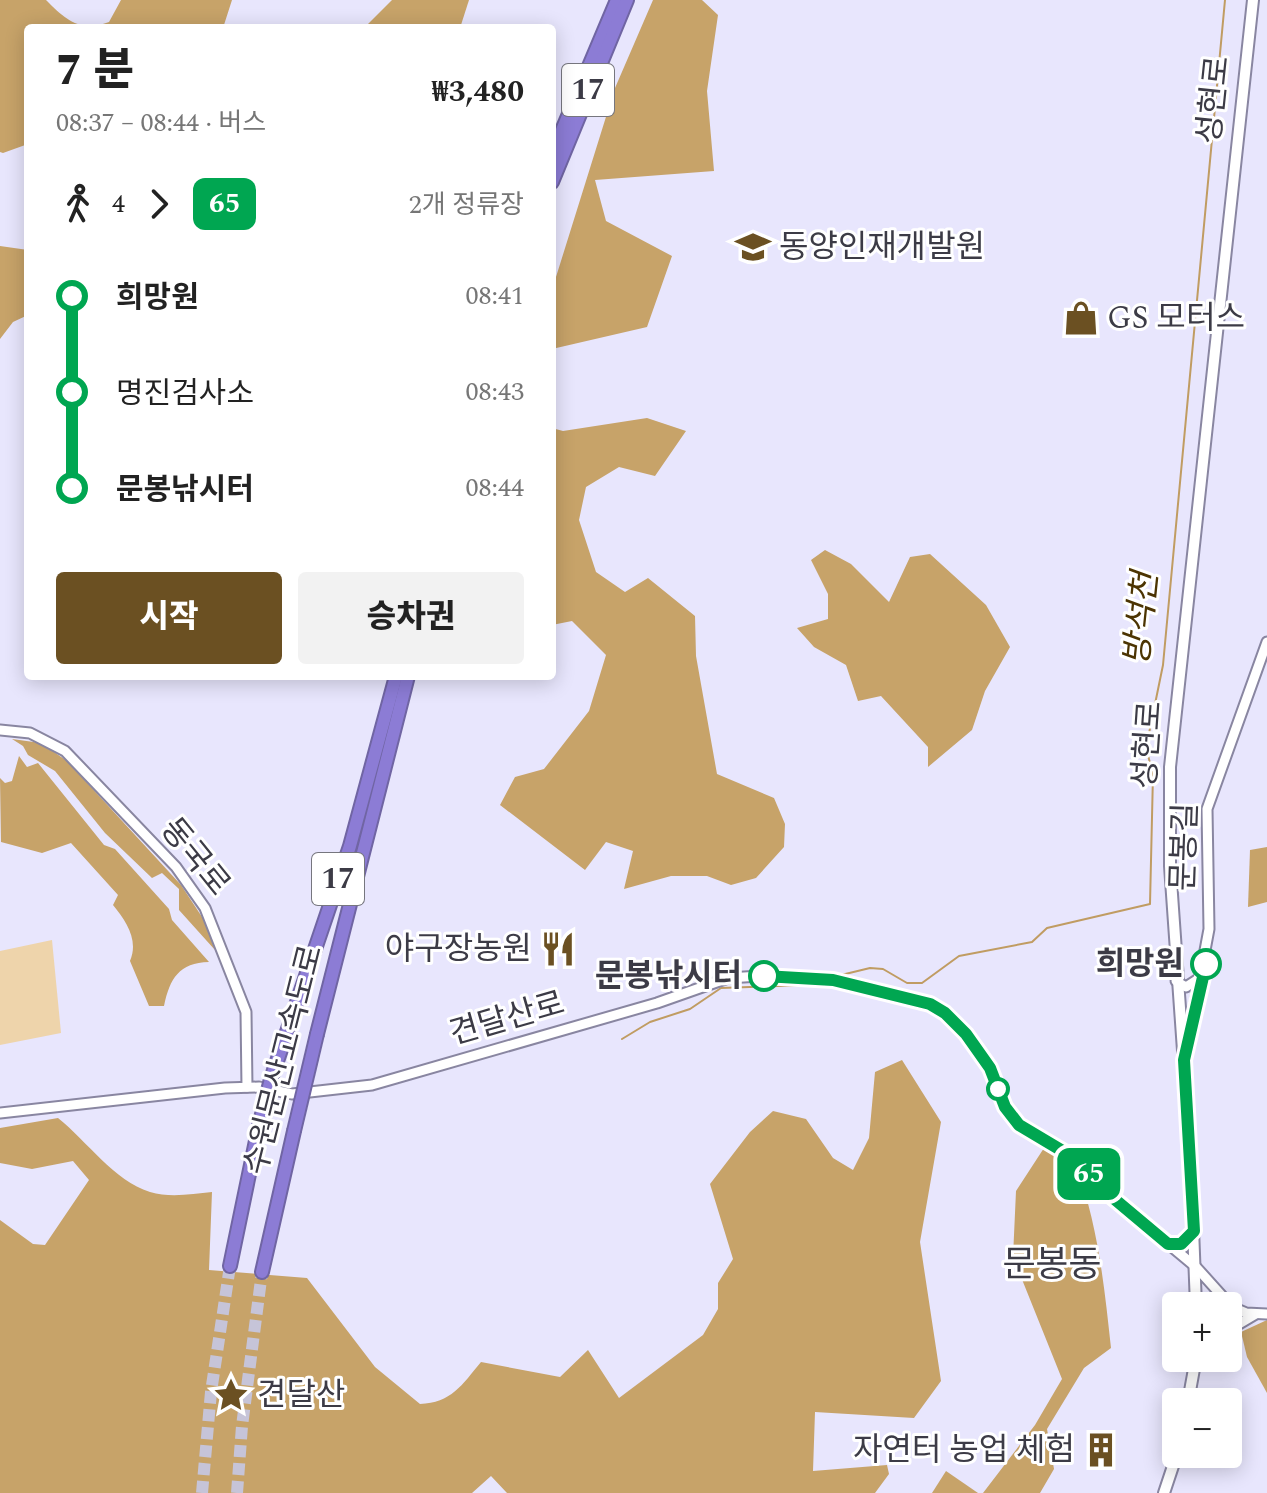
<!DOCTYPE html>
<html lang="ko">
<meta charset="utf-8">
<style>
:root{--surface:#fff;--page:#f2f2f2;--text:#222;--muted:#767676;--accent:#6b5022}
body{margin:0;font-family:Spectral,"Noto Sans KR",serif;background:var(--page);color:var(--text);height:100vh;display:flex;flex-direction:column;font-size:30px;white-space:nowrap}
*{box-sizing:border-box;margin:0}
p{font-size:26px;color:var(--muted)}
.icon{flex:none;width:44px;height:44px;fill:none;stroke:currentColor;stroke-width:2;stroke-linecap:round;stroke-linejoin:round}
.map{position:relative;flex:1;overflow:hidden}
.drawer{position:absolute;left:24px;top:24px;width:532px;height:656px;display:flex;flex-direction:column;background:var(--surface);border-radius:8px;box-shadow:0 4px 20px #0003}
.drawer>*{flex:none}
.badge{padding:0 16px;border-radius:12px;font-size:28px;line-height:52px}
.buttons{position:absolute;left:1162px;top:1292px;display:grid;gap:16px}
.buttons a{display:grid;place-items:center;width:80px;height:80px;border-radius:8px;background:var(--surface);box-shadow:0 4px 20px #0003;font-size:40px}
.map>.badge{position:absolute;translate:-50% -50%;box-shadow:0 0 0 4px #fff}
.legs{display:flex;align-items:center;gap:12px;height:88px;padding:0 32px;font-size:26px}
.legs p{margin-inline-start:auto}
.summary{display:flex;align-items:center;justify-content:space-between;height:136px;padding:0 32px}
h1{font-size:44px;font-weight:800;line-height:60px}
.button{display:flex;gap:16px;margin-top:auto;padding:16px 32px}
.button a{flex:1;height:92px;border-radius:8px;background:var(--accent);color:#fff;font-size:32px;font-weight:800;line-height:92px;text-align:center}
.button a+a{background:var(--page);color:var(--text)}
ul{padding:0 32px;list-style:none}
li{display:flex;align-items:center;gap:28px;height:96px;font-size:30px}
li i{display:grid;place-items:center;width:12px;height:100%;margin:0 10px;background:currentColor}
li i::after{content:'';width:20px;height:20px;margin:-10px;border:6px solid;border-radius:50%;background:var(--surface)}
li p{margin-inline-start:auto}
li:first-child i{background:linear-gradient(#0000 50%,currentColor 0)}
li:last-child i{background:linear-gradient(currentColor 50%,#0000 0)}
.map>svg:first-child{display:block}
.green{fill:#eed4ab}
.forest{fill:#c7a369}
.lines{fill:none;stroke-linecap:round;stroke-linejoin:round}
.stream{stroke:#c09c62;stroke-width:2}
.motorway-tunnel{stroke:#c6c4d8;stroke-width:12;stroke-dasharray:12 6;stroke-linecap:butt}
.tertiary-casing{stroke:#8986a1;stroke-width:13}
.secondary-casing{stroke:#8986a1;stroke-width:14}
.motorway-casing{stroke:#7065a3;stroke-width:16}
.tertiary{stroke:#fff;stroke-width:9}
.secondary{stroke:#fff;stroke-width:10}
.motorway{stroke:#8c7cd5;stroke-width:12}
.motorway-bridge-casing{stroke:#7065a3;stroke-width:16;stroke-linecap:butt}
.motorway-bridge{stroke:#8c7cd5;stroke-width:12}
.line-1-casing{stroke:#fff;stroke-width:18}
.line-1{stroke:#00a651;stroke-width:12}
.stop-1-dot{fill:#fff;stroke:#00a651;stroke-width:4}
.labels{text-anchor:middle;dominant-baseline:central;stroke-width:6;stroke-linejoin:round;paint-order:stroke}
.shield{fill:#fff;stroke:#76767e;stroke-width:2}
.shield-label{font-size:30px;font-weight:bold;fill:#3c3b46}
.street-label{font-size:32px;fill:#3c3b46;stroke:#fff}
.poi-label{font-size:32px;fill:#3c3b46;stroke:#fff;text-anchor:start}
.stop-label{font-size:32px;font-weight:bold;fill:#3c3b46;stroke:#fff;text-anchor:end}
.water-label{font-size:34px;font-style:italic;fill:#4c3402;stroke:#fff}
.quarter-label{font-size:36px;fill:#3c3b46;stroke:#fff}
</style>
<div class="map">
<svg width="1267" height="1493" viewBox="0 0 1267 1493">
<rect width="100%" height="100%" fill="#e8e6fd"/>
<polygon class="green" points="52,940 61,1033 0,1045 0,951"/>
<g class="forest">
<path d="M 0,0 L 46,0 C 66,20 80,33 109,22 L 121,0 L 232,0 L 223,28 L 28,28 L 28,144 L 3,153 L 0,152 Z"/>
<polygon points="392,0 469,0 460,28 364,28"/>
<polygon points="653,0 702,0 718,15 707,91 714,171 595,180 606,221 672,256 647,327 552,349 556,277 615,88"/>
<polygon points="0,246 28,250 28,315 13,322 0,339"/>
<polygon points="647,418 686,431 655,476 619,467 586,487 579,520 596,572 625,592 648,578 695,616 696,656 717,774 774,798 785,824 784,847 756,878 731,885 707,876 671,876 624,889 633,851 606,842 585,870 500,805 515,777 544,769 589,711 606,655 572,621 552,625 552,428 563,431"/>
<polygon points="825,550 851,564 889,602 910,557 930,554 986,605 1010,647 985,691 972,730 928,767 928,747 881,696 858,701 846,665 814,647 797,628 828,619 828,594 811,560"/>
<polygon points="12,739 41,743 67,761 181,885 204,920 215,950 179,910 179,889 162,873 152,878 105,833 55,771 28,755 23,746"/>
<path d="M 19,756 L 27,767 L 38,763 L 104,845 L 115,849 L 169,909 L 172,920 L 209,962 C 179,963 170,978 164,1006 L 149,1006 L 130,961 C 139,940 126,921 113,905 L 118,895 L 71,843 L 42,853 L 1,842 L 0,778 L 5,783 L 12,781 Z"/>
<polygon points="1267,847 1267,902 1248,907 1250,850"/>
<path d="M 902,1060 L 941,1122 L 920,1242 L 941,1381 L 914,1418 L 815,1412 L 813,1471 L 887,1465 L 889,1474 L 875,1493 L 507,1493 L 491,1476 L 472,1493 L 0,1493 L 0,1220 L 33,1244 L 45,1245 L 89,1180 L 73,1161 L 32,1169 L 0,1163 L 0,1128 L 58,1118 C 87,1141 114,1181 150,1192 C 170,1198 192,1194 212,1192 L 209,1270 L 307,1278 L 375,1367 L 420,1404 C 451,1403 462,1385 481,1362 L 560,1377 L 588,1350 L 619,1398 L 703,1335 L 718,1309 L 718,1283 L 733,1259 L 710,1184 L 750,1132 L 773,1111 L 806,1119 L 833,1158 L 853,1170 L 869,1138 L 875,1072 Z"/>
<path d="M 1044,1148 L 1075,1163 C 1098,1224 1104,1284 1111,1348 L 1084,1368 L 1047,1429 L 1054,1469 L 1040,1493 L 983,1493 L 1035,1425 L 1062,1379 L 1013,1257 L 1016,1191 Z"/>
<polygon points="1267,1320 1267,1393 1247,1357 1241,1332"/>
<polygon points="946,1471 978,1493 932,1493"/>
</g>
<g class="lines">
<g class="stream">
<polyline points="837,976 870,968 883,969 907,983 922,983 959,956 1032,942 1047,928 1150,904 1153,774 1146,748 1163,665 1225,0"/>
<polyline points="622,1039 650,1022 690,1009 721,988 809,985"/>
</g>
<g class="motorway-tunnel">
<polyline points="202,1493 211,1392 230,1266"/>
<polyline points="237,1493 242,1426 262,1272"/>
</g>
<g class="tertiary-casing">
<g id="tertiary">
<polyline points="0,730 30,733 65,751 176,867 205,908 246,1012 247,1087"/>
<polyline points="1176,981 1186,987 1203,976"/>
<polyline points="1185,1057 1209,929 1207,809 1267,642"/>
<polyline points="0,1113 225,1088 259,1087 292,1094 372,1085 657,1003 728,978 777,975 833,980 930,1004 945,1013 966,1034 990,1068 1005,1107 1019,1125 1076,1159 1112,1197 1196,1267 1232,1307 1246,1313 1267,1314"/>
<polyline points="1229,1330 1256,1314"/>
</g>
</g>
<g class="secondary-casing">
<g id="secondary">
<polyline points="1168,1244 1181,1244 1194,1231"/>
<polyline points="1196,1306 1190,1150 1170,866 1170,767 1253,0"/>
<polyline points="1188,1402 1196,1358"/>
<polyline points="1164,1493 1177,1454"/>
</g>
</g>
<g class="motorway-casing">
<g id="motorway">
<polyline points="552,154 617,0"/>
<polyline points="552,182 627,0"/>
<polyline points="317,1034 408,676"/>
<polyline points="271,1079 350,846 396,676"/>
<polyline points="230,1266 259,1126"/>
<polyline points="262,1272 294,1131"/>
</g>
</g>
<use href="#tertiary" class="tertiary"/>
<use href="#secondary" class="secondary"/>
<use href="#motorway" class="motorway"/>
<g class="motorway-bridge-casing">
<g id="motorway-bridge">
<polyline points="259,1126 271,1079"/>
<polyline points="294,1131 317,1034"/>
</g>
</g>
<use href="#motorway-bridge" class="motorway-bridge"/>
</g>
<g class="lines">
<g class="line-1-casing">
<polyline id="line-1" points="764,976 833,980 930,1004 945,1013 966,1034 990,1068 1005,1107 1019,1125 1076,1159 1112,1197 1168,1244 1181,1244 1194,1231 1184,1060 1206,964"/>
</g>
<use href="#line-1" class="line-1"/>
</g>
<defs>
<g id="school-bare" transform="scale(2.76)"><path d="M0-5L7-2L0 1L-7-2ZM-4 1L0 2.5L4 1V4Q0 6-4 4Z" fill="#6b5022" stroke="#fff" stroke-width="2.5" paint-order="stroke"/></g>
<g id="shop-bare" transform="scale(2.76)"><path d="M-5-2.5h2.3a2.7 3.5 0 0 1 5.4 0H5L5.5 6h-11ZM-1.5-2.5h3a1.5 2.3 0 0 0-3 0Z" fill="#6b5022" stroke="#fff" stroke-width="2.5" paint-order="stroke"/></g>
<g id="restaurant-bare" transform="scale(2.76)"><path d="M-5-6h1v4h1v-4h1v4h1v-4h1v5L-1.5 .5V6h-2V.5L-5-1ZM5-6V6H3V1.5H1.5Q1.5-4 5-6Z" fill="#6b5022" stroke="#fff" stroke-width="2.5" paint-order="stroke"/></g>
<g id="sight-bare" transform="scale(2.76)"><path d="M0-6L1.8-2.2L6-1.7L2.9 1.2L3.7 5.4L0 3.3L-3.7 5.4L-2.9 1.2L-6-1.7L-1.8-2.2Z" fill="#6b5022" stroke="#fff" stroke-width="2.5" paint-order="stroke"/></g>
<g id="building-bare" transform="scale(2.76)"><path d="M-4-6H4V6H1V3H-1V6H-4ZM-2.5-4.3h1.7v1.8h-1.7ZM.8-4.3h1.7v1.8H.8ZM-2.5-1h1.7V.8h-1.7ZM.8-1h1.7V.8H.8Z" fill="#6b5022" stroke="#fff" stroke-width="2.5" paint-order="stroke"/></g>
</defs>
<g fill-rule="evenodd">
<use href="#school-bare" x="753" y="247"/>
<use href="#shop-bare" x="1081" y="318"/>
<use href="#restaurant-bare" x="558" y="949"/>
<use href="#sight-bare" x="231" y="1395"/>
<use href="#building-bare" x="1101" y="1450"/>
</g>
<g class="stop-1-dot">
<circle cx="1206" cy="964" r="14"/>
<circle cx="764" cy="976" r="14"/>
<circle cx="998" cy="1089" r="10"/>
</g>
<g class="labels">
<g class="shield">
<rect x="562" y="64" width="52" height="52" rx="6"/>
<rect x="312" y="853" width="52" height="52" rx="6"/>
</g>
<g class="shield-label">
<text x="588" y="90">17</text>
<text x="338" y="879">17</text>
</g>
<g class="street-label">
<text transform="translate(1214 100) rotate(-84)">성현로</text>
<text transform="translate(1148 745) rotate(-86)">성현로</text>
<text transform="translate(1185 847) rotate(-88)">문봉길</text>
<text transform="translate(195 857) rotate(51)">동국로</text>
<text transform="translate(507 1019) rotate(-16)">견달산로</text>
<text transform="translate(284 1060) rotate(-76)">수원문산고속도로</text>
</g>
<g class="poi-label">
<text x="779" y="247">동양인재개발원</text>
<text x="1107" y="318">GS 모터스</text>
<text x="532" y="949" text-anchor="end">야구장농원</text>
<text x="257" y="1395">견달산</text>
<text x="1075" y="1450" text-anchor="end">자연터 농업 체험</text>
</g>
<g class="stop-label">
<text x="1184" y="964">희망원</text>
<text x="742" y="976">문봉낚시터</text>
</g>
<g class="water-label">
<text transform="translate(1142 619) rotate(-84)">방석천</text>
</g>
<g class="quarter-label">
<text x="1052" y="1265">문봉동</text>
</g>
</g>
</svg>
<div class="buttons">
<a>+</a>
<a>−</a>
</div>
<b class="badge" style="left:1089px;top:1174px;background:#00a651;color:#fff">65</b>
<section class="drawer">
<div class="summary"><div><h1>7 분</h1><p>08:37 – 08:44 · 버스</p></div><b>₩3,480</b></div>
<div class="legs"><svg class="icon" aria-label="walk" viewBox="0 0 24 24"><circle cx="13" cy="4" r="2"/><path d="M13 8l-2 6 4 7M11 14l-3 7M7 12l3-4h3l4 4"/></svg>4<svg class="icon" aria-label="forward" viewBox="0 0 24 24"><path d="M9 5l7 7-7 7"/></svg><b class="badge" style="background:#00a651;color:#fff">65</b><p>2개 정류장</p></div>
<ul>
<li><i style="color:#00a651"></i><b>희망원</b><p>08:41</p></li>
<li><i style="color:#00a651"></i><span>명진검사소</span><p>08:43</p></li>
<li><i style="color:#00a651"></i><b>문봉낚시터</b><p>08:44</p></li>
</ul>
<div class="button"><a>시작</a><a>승차권</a></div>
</section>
</div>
